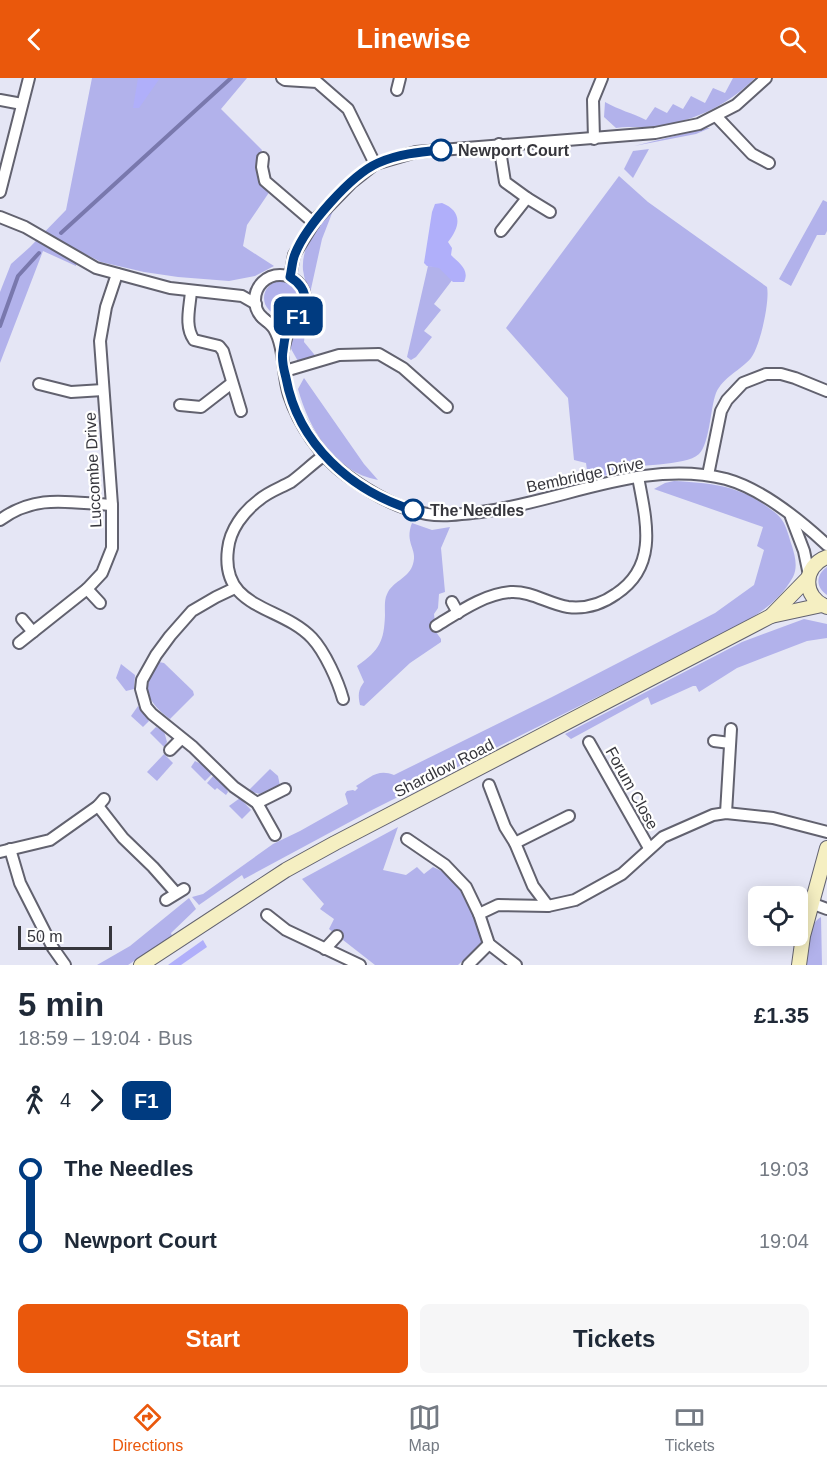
<!DOCTYPE html>
<meta charset="utf-8">
<style>
:root{--surface:#fff;--page:#f6f6f7;--text:#1f2937;--muted:#747a83;--line:#e0e1e3;--accent:#ea580c}
body{margin:0;font-family:Helvetica,sans-serif;background:var(--page);color:var(--text);height:100vh;display:flex;flex-direction:column;font-size:22px;white-space:nowrap}
*{box-sizing:border-box;margin:0}
p{font-size:20px;color:var(--muted)}
.icon{flex:none;width:33px;height:33px;fill:none;stroke:currentColor;stroke-width:2;stroke-linecap:round;stroke-linejoin:round}
.map{position:relative;height:887px;overflow:hidden}
.sheet{display:flex;flex-direction:column;background:var(--surface);flex:1}
.sheet>*{flex:none}
.badge{padding:0 12px;border-radius:9px;font-size:21px;line-height:39px}
.tools{position:absolute;left:748px;top:808px;display:grid;gap:12px}
.tools a{display:grid;place-items:center;width:60px;height:60px;border-radius:9px;background:var(--surface);box-shadow:0 3px 15px #0003;font-size:30px}
.scale{position:absolute;left:18px;bottom:15px;width:94px;box-sizing:border-box;padding-left:6px;border:3px solid #36363c;border-top:0;font-size:16px;line-height:21px;white-space:nowrap;color:#36363c;-webkit-text-stroke:4px #fff;paint-order:stroke}
.map>.badge{position:absolute;translate:-50% -50%;box-shadow:0 0 0 3px #fff}
.legs{display:flex;align-items:center;gap:9px;height:66px;padding:0 18px;font-size:20px}
.legs p{margin-inline-start:auto}
.summary{display:flex;align-items:center;justify-content:space-between;height:102px;padding:0 18px}
h1{font-size:33px;font-weight:700;line-height:45px}
.primary-button{display:flex;gap:12px;margin-top:auto;padding:12px 18px}
.primary-button a{flex:1;height:69px;border-radius:9px;background:var(--accent);color:#fff;font-size:24px;font-weight:700;line-height:69px;text-align:center}
.primary-button a+a{background:var(--page);color:var(--text)}
ul{padding:0 18px;list-style:none}
li{display:flex;align-items:center;gap:21px;height:72px;font-size:22px}
li i{display:grid;place-items:center;width:9px;height:100%;margin:0 8px;background:currentColor}
li i::after{content:'';width:15px;height:15px;margin:-8px;border:4px solid;border-radius:50%;background:var(--surface)}
li p{margin-inline-start:auto}
li:first-child i{background:linear-gradient(#0000 50%,currentColor 0)}
li:last-child i{background:linear-gradient(currentColor 50%,#0000 0)}
header{display:flex;justify-content:space-between;align-items:center;height:78px;padding:0 18px;background:var(--accent);color:#fff;font-size:27px;font-weight:700}
.tabs{display:flex;justify-content:space-around;align-items:center;height:84px;border-top:2px solid var(--line);background:var(--surface);font-size:16px;color:var(--muted)}
.tabs a{display:grid;justify-items:center;gap:3px}
.tabs .current{color:var(--accent)}
.map>svg:first-child{display:block}
.green{fill:#b2b2eb}
.forest{fill:#b0affa}
.lines{fill:none;stroke-linecap:round;stroke-linejoin:round}
.stream{stroke:#7978ad;stroke-width:4}
.street-casing{stroke:#62626f;stroke-width:14}
.secondary-casing{stroke:#62626f;stroke-width:16}
.street{stroke:#fff;stroke-width:10}
.secondary{stroke:#f5efc2;stroke-width:14}
.line-1-casing{stroke:#fff;stroke-width:14}
.line-1{stroke:#003b80;stroke-width:9}
.stop-1-dot{fill:#fff;stroke:#003b80;stroke-width:3}
.labels{text-anchor:middle;dominant-baseline:central;stroke-width:4.5;stroke-linejoin:round;paint-order:stroke}
.stop-label{font-size:16px;font-weight:bold;fill:#36363c;stroke:#fff;text-anchor:start}
.street-label{font-size:16px;fill:#36363c;stroke:#fff}
</style>
<header><svg class="icon" aria-label="back" viewBox="0 0 24 24"><path d="M15 5l-7 7 7 7"/></svg>Linewise<svg class="icon" aria-label="search" viewBox="0 0 24 24"><circle cx="10" cy="10" r="6"/><path d="M15 15l6 6"/></svg></header>
<div class="map">
<svg width="827" height="887" viewBox="0 0 827 887">
<rect width="100%" height="100%" fill="#e5e6f5"/>
<g class="green">
<path d="M 92,0 L 247,0 L 221,31 L 262,72 C 257,89 253,103 270,113 L 247,147 L 243,168 L 274,188 L 255,198 L 229,203 L 178,199 L 144,194 L 101,184 L 77,172 L 76,188 L 43,173 L 0,285 L 0,214 L 11,186 L 30,169 L 66,132 Z"/>
<path d="M 733,0 L 755,0 C 726,29 690,45 649,49 C 638,50 627,48 616,50 L 604,39 L 605,24 C 619,32 632,35 646,42 L 655,29 L 667,35 L 673,26 L 683,31 L 691,18 L 705,25 L 713,10 L 725,15 Z"/>
<polygon points="707,50 710,50 696,56 634,68"/>
<polygon points="649,71 633,100 624,91 633,73"/>
<path d="M 619,98 L 648,124 L 767,209 C 770,223 760,269 751,280 C 741,292 723,299 716,315 C 710,331 710,365 699,376 C 685,389 635,385 615,393 L 641,389 L 639,392 L 607,397 L 568,407 L 569,405 L 588,400 L 586,385 L 574,382 L 568,320 L 506,250 Z"/>
<polygon points="823,122 827,124 827,153 825,157 817,157 791,208 779,201"/>
<path d="M 336,125 L 322,161 L 309,220 C 308,210 304,201 303,192 C 301,165 320,144 336,125 Z"/>
<polygon points="428,188 440,189 453,201 434,226 441,232 424,253 432,259 416,279 411,282 407,279"/>
<circle cx="281" cy="220" r="17"/>
<path d="M 307,232 L 304,264 L 318,281 L 299,286 C 297,280 292,274 290,268 C 286,255 300,242 307,232 Z"/>
<path d="M 304,300 L 364,386 L 378,402 C 334,394 309,351 298,311 Z"/>
<path d="M 674,403 C 709,405 739,407 769,430 C 773,433 779,437 782,442 C 787,449 789,460 792,468 C 795,478 798,489 793,499 C 775,532 739,547 707,564 L 372,732 L 244,801 L 242,797 L 199,827 L 192,819 L 203,816 L 273,766 L 300,753 L 348,726 L 345,716 L 347,713 L 353,712 L 355,713 L 358,710 L 356,708 C 369,700 378,690 394,697 L 552,619 L 715,535 L 754,507 L 764,472 L 757,468 L 763,449 L 654,411 L 665,405 Z"/>
<path d="M 412,445 L 432,452 L 450,449 L 441,470 L 445,514 L 439,516 L 438,530 L 434,536 L 436,554 L 441,561 L 441,564 L 410,585 L 364,628 L 360,627 C 358,617 358,612 364,604 L 357,588 C 380,572 384,563 385,537 C 385,528 384,521 388,514 C 395,502 409,500 413,486 C 418,471 404,465 412,445 Z"/>
<path d="M 827,489 L 827,517 C 816,510 815,497 827,489 Z"/>
<polygon points="804,541 827,546 827,560 807,563 737,590 699,614 696,608 693,608 651,627 648,619 571,661 565,656 742,564"/>
<path d="M 159,584 L 164,585 L 193,613 L 194,617 L 170,641 C 146,623 140,609 159,584 Z"/>
<polygon points="121,586 135,597 134,611 126,613 116,600"/>
<polygon points="138,628 149,643 143,649 131,638"/>
<polygon points="156,649 164,653 167,664 164,669 150,655"/>
<polygon points="164,676 173,685 157,703 147,694"/>
<polygon points="195,683 203,687 213,695 205,703 191,689"/>
<polygon points="270,691 278,698 280,708 260,716 248,713"/>
<polygon points="214,697 225,708 228,714 226,717 217,710 215,712 207,705"/>
<polygon points="240,720 251,732 242,741 229,728"/>
<polygon points="398,749 383,792 406,797 417,789 424,796 433,789 452,798 462,810 483,864 458,887 375,887 329,851 334,841 320,831 324,826 302,801"/>
<polygon points="189,820 196,831 171,855 172,858 128,887 97,887 130,868"/>
<path d="M 821,839 L 822,887 L 807,887 C 808,871 806,848 821,839 Z"/>
</g>
<g class="forest">
<polygon points="138,0 160,0 139,30 133,30"/>
<path d="M 442,125 C 462,133 461,148 448,164 L 452,170 L 451,177 C 459,185 470,192 464,204 L 453,204 L 439,190 L 427,188 L 424,185 L 432,134 L 435,126 Z"/>
<polygon points="203,862 207,869 181,887 168,887"/>
</g>
<g class="lines">
<g class="stream">
<polyline points="61,155 231,0"/>
<polyline points="0,248 18,198 39,175"/>
</g>
<g class="street-casing">
<g id="street">
<polyline points="282,0 285,2 317,4 348,31 375,86"/>
<polyline points="397,12 400,0"/>
<polyline points="0,22 22,26"/>
<polyline points="716,38 752,76 769,85"/>
<polyline points="594,61 593,22 602,0"/>
<polyline points="499,66 505,104 527,120 501,153"/>
<polyline points="263,80 262,89 265,103 314,145"/>
<polyline points="0,114 29,0"/>
<polyline points="527,120 550,134"/>
<polyline points="0,139 25,149 96,190 170,210 242,218 256,226"/>
<circle cx="280" cy="222" r="25"/>
<polyline points="290,199 294,177 316,141 351,105 375,86 416,74 655,55 699,46 736,27 766,0"/>
<path d="M 191,213 C 190,229 184,248 194,262 L 219,268 L 223,273 L 241,333"/>
<path d="M 261,238 C 265,242 271,246 274,251 C 285,270 282,296 289,317 C 299,347 320,378 346,397 C 369,414 398,431 427,436 C 444,439 464,436 481,434 C 562,424 643,380 726,401 C 762,411 800,442 827,467"/>
<polyline points="282,276 290,245"/>
<polyline points="285,293 339,277 379,276 403,290 447,329"/>
<polyline points="39,306 71,314 103,312"/>
<polyline points="180,327 201,329 232,305"/>
<path d="M 323,378 C 312,386 302,396 291,404 C 280,410 268,414 259,422 C 243,434 230,452 228,471 C 220,532 281,527 312,560 C 325,574 338,603 343,621"/>
<polyline points="708,397 721,333 727,322 743,305 766,296 781,296 795,300 827,313"/>
<polyline points="791,439 804,473 809,497"/>
<path d="M 0,442 C 37,415 70,425 112,427"/>
<polyline points="235,510 216,519 192,533 170,558 156,577 142,602 141,611 146,629 152,636 193,669 234,709 257,725 275,757"/>
<polyline points="87,511 100,525"/>
<polyline points="452,524 458,535"/>
<polyline points="22,541 33,554"/>
<path d="M 436,548 C 459,534 484,516 511,514 C 531,513 549,526 568,529 C 585,531 602,526 616,516 C 659,488 646,442 638,399"/>
<polyline points="19,565 87,511 102,495 112,470 112,427 100,263 106,229 117,196"/>
<polyline points="714,663 730,665"/>
<polyline points="589,664 649,770"/>
<polyline points="170,672 181,661"/>
<polyline points="489,707 505,749 515,765 533,808 548,828"/>
<polyline points="257,725 285,711"/>
<polyline points="98,728 123,760 153,789 176,815"/>
<polyline points="726,735 731,651"/>
<polyline points="407,761 445,787 466,809 479,836"/>
<polyline points="515,765 569,738"/>
<polyline points="10,771 20,805 53,870 65,887"/>
<polyline points="0,774 50,762 98,728 104,721"/>
<polyline points="166,822 184,811"/>
<polyline points="811,825 827,831"/>
<polyline points="267,837 286,852 360,887"/>
<polyline points="325,871 337,858"/>
<polyline points="468,887 489,866"/>
<polyline points="516,887 489,866 479,836 498,827 548,828 575,822 622,796 663,759 713,737 726,735 773,740 827,754"/>
</g>
</g>
<g class="secondary-casing">
<g id="secondary">
<path d="M 827,479 C 802,488 802,520 827,529"/>
<polyline points="771,538 822,527"/>
<polyline points="141,887 286,792 335,765 771,538 808,500"/>
<polyline points="799,887 803,858 827,770"/>
</g>
</g>
<use href="#street" class="street"/>
<use href="#secondary" class="secondary"/>
</g>
<g class="lines">
<g class="line-1-casing">
<path id="line-1" d="M 413,432 C 351,413 298,366 286,300 C 284,292 281,282 283,273 C 284,265 285,253 290,247 C 295,238 303,236 305,225 C 306,213 300,205 290,199 C 292,191 292,183 295,176 C 306,148 351,97 378,85 C 398,76 419,74 441,72"/>
</g>
<use href="#line-1" class="line-1"/>
</g>
<g class="stop-1-dot">
<circle cx="441" cy="72" r="10"/>
<circle cx="413" cy="432" r="10"/>
</g>
<g class="labels">
<g class="stop-label">
<text x="458" y="72">Newport Court</text>
<text x="430" y="432">The Needles</text>
</g>
<g class="street-label">
<text transform="translate(93 392) rotate(-93)">Luccombe Drive</text>
<text transform="translate(585 397) rotate(-12)">Bembridge Drive</text>
<text transform="translate(444 690) rotate(-27)">Shardlow Road</text>
<text transform="translate(632 710) rotate(61)">Forum Close</text>
</g>
</g>
</svg>
<div class="tools">
<a><svg class="icon" aria-label="locate" viewBox="0 0 24 24"><circle cx="12" cy="12" r="6"/><path d="M12 2v4M12 18v4M2 12h4M18 12h4"/></svg></a>
</div>
<div class="scale">50 m</div>
<b class="badge" style="left:298px;top:238px;background:#003b80;color:#fff">F1</b>
</div>
<section class="sheet">
<div class="summary"><div><h1>5 min</h1><p>18:59 – 19:04 · Bus</p></div><b>£1.35</b></div>
<div class="legs"><svg class="icon" aria-label="walk" viewBox="0 0 24 24"><circle cx="13" cy="4" r="2"/><path d="M13 8l-2 6 4 7M11 14l-3 7M7 12l3-4h3l4 4"/></svg>4<svg class="icon" aria-label="forward" viewBox="0 0 24 24"><path d="M9 5l7 7-7 7"/></svg><b class="badge" style="background:#003b80;color:#fff">F1</b></div>
<ul>
<li><i style="color:#003b80"></i><b>The Needles</b><p>19:03</p></li>
<li><i style="color:#003b80"></i><b>Newport Court</b><p>19:04</p></li>
</ul>
<div class="primary-button"><a>Start</a><a>Tickets</a></div>
</section>
<nav class="tabs">
<a class="current"><svg class="icon" aria-label="directions" viewBox="0 0 24 24"><path d="M12 3l9 9-9 9-9-9zM9 14v-3h6M13 9l2 2-2 2"/></svg>Directions</a>
<a><svg class="icon" aria-label="map" viewBox="0 0 24 24"><path d="M3 6l6-2 6 2 6-2v14l-6 2-6-2-6 2zM9 4v14M15 6v14"/></svg>Map</a>
<a><svg class="icon" aria-label="tickets" viewBox="0 0 24 24"><path d="M3 7h18v10H3zM15 7v10"/></svg>Tickets</a>
</nav>
